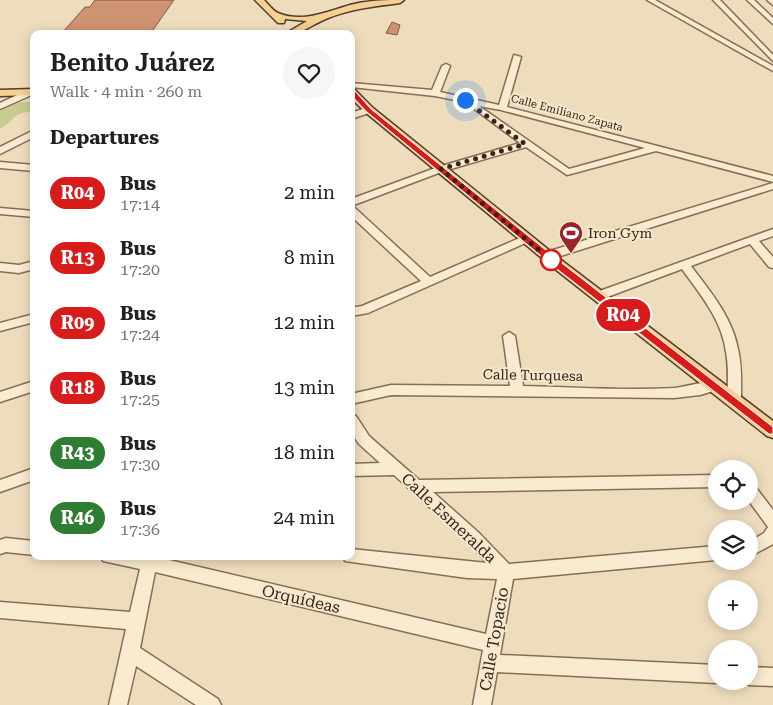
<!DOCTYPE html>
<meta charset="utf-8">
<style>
:root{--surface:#fff;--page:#f6f6f6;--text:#202124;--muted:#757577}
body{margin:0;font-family:"Roboto Serif",serif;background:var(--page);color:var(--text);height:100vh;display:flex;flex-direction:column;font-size:19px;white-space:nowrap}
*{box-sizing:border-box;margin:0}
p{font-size:16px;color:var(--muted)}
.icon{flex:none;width:28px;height:28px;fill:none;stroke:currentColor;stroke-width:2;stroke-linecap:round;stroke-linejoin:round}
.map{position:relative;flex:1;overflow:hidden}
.drawer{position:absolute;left:30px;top:30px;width:325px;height:530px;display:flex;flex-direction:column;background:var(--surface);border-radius:10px;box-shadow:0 2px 12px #0003}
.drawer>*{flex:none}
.badge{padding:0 10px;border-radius:16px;font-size:18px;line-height:32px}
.controls{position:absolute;left:708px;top:460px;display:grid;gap:10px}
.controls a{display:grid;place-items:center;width:50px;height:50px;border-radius:50%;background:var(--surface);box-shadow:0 2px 12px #0003;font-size:25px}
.you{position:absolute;width:25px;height:25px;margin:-12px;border:4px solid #fff;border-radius:50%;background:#1a73e8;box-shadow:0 0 0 8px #1a73e833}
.map>.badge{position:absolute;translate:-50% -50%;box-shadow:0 0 0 2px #fff}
h2{padding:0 20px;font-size:19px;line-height:45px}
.round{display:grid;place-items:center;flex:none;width:52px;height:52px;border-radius:26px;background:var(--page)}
.head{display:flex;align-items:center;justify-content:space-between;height:85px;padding:0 20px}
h1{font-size:24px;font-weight:600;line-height:38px}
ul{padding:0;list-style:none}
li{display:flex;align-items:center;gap:15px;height:65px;padding:0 20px}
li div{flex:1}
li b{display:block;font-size:19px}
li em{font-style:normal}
li .badge{min-width:55px;font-weight:700;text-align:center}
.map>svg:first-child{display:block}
.green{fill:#c9cc91}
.building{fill:#ce9372;stroke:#86553b}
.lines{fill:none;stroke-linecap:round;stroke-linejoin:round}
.minor-casing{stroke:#876d56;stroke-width:3}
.major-casing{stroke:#543c2b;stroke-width:3}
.minor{fill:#f9ebd0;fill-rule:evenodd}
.major{fill:#f4d093;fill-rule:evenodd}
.line{fill:#d81b1b;stroke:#fff}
.walk{stroke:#35261b;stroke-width:5;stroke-dasharray:0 9}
.stop-dot{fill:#fff;stroke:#d81b1b;stroke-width:2.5}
.labels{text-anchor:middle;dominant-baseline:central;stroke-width:4;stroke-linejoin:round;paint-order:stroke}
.far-street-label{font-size:11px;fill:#35261b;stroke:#f6e8cd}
.poi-label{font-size:14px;fill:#35261b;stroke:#f6e8cd;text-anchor:start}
.street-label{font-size:14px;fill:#35261b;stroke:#f6e8cd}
.near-street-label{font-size:16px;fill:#35261b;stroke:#f6e8cd}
</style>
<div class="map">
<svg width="773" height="705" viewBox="0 0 773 705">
<rect width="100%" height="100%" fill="#eeddbd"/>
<path class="green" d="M 20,102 L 34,102 L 34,111 C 10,114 17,119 0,129 L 0,110 Z"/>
<g class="building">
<polygon points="95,0 174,0 150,34 61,34 85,7 90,7"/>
<polygon points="392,22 400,25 397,35 386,33"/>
</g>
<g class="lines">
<g class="minor-casing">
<g id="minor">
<polygon points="647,0 655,0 773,66 773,71"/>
<polygon points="713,0 720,0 773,55 773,61"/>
<polygon points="747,0 754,0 773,18 773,24"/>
<polygon points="767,0 773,0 773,5"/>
<path d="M 514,55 L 521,57 L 507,107 L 773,176 L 773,182 L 656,151 L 567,175 L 526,147 L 444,171 L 351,206 L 351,199 L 438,167 L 520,143 L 465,102 L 435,96 L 351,87 L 351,83 L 432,90 L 442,66 L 446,64 L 450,66 L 440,92 L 499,105 ZM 479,106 L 501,110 L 645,148 L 569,169 Z"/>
<polygon points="28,90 34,90 34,94 0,109 0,103"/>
<polygon points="369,107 373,110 372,112 351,119 351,113"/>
<polygon points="34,130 34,137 0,154 0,147"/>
<polygon points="0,162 34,165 34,171 0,168"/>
<polygon points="773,183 773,189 551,259 547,260 542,256 543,253"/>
<polygon points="351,207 355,208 430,277 522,237 530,237 531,239 530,241 368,313 351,316 351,308 362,306 421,281 351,216"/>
<polygon points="0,208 34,211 34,217 0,214"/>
<path d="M 773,229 L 773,236 L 759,241 L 773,257 L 773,268 L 769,267 L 750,244 L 691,266 C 710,291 732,317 738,349 C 742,365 741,382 741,399 L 739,403 L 734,404 L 729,403 L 727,399 C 728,383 729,368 726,352 C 722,320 700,294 682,269 L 602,299 L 594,299 L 592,296 L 594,293 Z"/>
<polygon points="34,261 34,269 19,273 0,271 0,263 19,265"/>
<polygon points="34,314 34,322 0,331 0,323"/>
<path d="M 509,332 L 515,336 L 523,386 C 573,387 624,391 674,388 C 685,387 713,379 720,381 L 722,385 L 720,389 L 700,395 L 674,398 L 391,395 L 351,404 L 351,394 L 391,385 L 510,386 L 503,336 Z"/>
<polygon points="34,381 34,391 0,402 0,392"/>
<polygon points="351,415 356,416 369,436 419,480 716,475 716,487 433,492 478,532 509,564 716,546 716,560 513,579 500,655 716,665 716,681 720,681 716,683 497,672 491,705 473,705 483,650 155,572 140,648 218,699 221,705 196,705 136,666 127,705 109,705 126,629 0,618 0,602 130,612 140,569 103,561 101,556 152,556 486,634 497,579 467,578 345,561 343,556 351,556 351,549 487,563 468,542 394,475 351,476 351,464 380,463 359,444 351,432"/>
<polygon points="34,468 34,480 0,492 0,480"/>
<polygon points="749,484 754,485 773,510 773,544 749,557 749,542 764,533 768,527 749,501"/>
<polygon points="6,538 34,541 34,555 6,552 0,554 0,540"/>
<polygon points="749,667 773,668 773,686 749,685 743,682 749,681"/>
</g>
</g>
<g class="major-casing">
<g id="major">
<path d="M 255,0 L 264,0 C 268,4 273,11 278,13 C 304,24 330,10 354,4 C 371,0 388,0 404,0 L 400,3 C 376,6 351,9 328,18 C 312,24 304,34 285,34 L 307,21 L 285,19 L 284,23 L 278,23 Z"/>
<polygon points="34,89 34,95 0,96 0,90"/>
<polygon points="351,89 355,90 373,108 565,263 773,421 773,438 767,436 555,269 365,112 351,98"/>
</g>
</g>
<use href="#minor" class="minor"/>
<use href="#major" class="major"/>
</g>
<polygon class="line" points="349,90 354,90 371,109 563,264 773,427 773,434 769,434 557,269 367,112 349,93"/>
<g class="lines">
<polyline class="walk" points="465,100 525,144 441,169 551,260"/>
</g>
<defs>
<g id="stadium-pin" transform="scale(1.25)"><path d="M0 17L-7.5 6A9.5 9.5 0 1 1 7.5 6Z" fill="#97252c" stroke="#f6e8cd"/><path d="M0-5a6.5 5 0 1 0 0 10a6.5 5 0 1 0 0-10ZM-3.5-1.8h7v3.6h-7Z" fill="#fff"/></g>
</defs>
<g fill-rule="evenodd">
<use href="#stadium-pin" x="571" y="233"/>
</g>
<circle class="stop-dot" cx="551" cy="260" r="10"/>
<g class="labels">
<g class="far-street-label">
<text transform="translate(567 113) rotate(15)">Calle Emiliano Zapata</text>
</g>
<g class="poi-label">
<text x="588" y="233">Iron Gym</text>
</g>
<g class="street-label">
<text transform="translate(533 375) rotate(1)">Calle Turquesa</text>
</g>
<g class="near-street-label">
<text transform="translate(449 518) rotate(43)">Calle Esmeralda</text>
<text transform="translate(301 599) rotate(13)">Orquídeas</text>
<text transform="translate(494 639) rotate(-80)">Calle Topacio</text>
</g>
</g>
</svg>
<div class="controls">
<a><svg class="icon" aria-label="locate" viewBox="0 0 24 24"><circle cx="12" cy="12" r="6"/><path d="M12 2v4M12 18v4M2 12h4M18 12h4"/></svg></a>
<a><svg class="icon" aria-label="layers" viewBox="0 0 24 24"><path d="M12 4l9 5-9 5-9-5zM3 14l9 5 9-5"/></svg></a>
<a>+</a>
<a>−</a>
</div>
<div class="you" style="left:465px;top:100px"></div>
<b class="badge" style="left:623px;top:315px;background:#d81b1b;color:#fff">R04</b>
<section class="drawer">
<div class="head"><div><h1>Benito Juárez</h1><p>Walk · 4 min · 260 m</p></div><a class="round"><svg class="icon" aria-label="heart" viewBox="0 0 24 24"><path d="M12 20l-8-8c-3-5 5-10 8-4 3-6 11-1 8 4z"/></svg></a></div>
<h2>Departures</h2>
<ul>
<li><span class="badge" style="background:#d81b1b;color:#fff">R04</span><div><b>Bus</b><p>17:14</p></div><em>2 min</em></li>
<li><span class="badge" style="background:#d81b1b;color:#fff">R13</span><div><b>Bus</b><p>17:20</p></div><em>8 min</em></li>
<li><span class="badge" style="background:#d81b1b;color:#fff">R09</span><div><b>Bus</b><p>17:24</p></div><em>12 min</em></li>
<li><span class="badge" style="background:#d81b1b;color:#fff">R18</span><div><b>Bus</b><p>17:25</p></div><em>13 min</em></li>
<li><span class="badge" style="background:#2e7d32;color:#fff">R43</span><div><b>Bus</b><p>17:30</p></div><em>18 min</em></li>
<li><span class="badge" style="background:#2e7d32;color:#fff">R46</span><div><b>Bus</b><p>17:36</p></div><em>24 min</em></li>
</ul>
</section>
</div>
